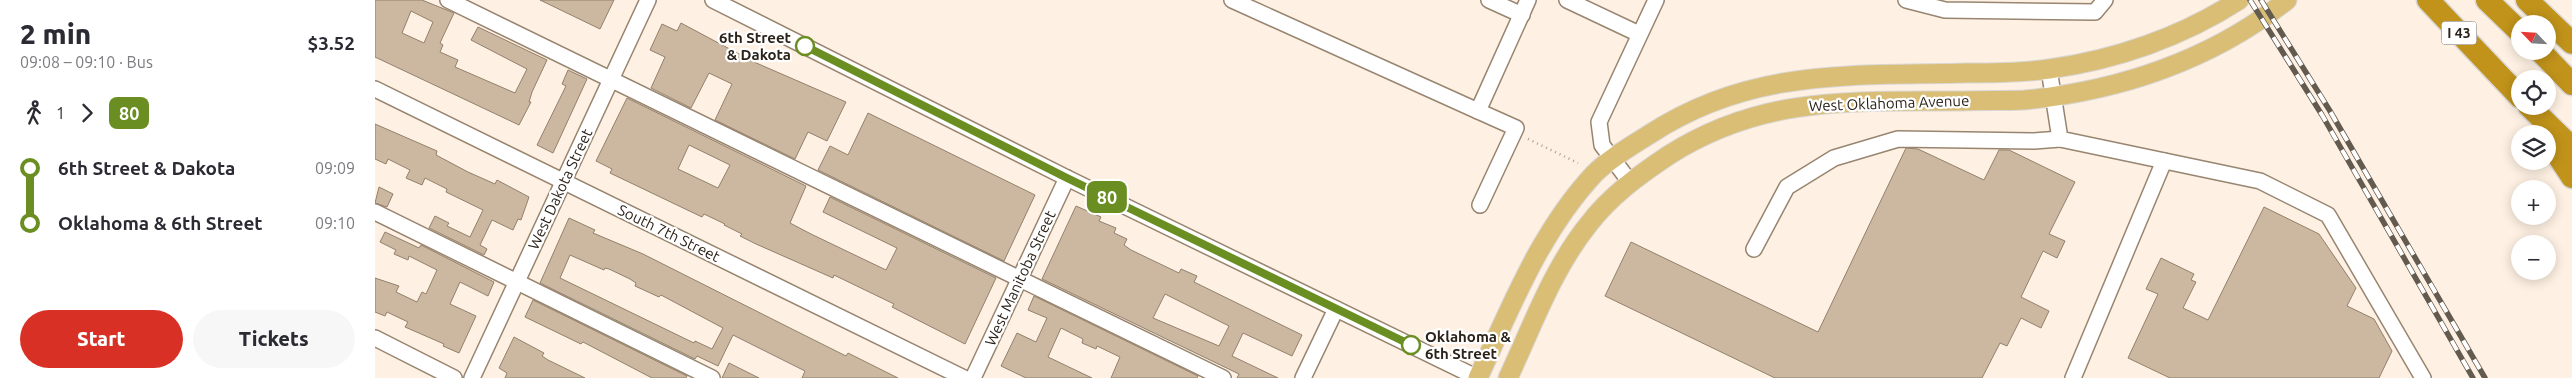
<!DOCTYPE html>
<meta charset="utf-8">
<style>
:root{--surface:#fff;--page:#f7f7f7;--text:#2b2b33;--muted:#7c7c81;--accent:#d93025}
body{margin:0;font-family:Ubuntu,sans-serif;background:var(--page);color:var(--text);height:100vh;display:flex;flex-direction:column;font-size:19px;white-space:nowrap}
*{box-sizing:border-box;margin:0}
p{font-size:16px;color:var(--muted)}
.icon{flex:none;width:28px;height:28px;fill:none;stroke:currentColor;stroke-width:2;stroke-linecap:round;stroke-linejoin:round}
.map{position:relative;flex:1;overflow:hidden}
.panel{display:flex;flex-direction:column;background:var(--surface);width:375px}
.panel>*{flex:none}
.badge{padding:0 10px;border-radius:8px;font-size:18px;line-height:32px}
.needle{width:32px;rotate:295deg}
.buttons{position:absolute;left:2136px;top:15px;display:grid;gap:10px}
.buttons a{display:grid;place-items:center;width:45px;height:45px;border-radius:50%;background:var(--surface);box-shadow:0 2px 12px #0003;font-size:25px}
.map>.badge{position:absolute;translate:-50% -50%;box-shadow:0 0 0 2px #fff}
.legs{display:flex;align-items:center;gap:8px;height:55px;padding:0 20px;font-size:16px}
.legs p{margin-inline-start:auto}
.headline{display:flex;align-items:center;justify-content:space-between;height:85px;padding:0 20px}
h1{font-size:28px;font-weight:800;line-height:38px}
.action{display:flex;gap:10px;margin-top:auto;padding:10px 20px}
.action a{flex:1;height:58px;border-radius:30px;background:var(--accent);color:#fff;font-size:20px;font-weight:800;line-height:58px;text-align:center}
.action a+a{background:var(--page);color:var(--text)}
ul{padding:0 20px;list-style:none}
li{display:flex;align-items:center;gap:18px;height:55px;font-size:19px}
li i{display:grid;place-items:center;width:8px;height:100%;margin:0 6px;background:currentColor}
li i::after{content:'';width:12px;height:12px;margin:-6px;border:4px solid;border-radius:50%;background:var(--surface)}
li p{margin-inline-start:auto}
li:first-child i{background:linear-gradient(#0000 50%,currentColor 0)}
li:last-child i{background:linear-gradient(currentColor 50%,#0000 0)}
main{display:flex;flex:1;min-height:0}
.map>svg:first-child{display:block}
.building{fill:#ccb8a1;stroke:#93806b;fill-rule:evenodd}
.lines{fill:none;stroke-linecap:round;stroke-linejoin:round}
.minor-casing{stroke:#988570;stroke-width:18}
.major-casing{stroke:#d9d7d6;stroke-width:21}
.highway-casing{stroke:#d9d7d6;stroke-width:25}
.path{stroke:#aa9f93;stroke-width:2.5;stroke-dasharray:1 4;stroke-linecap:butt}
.minor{stroke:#fff;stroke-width:15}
.major{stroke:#dabe76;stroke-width:19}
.highway{stroke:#c1931a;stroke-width:22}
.rail-casing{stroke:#645b50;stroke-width:5.5}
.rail{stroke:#fff;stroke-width:4;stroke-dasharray:11;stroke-linecap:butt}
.line-1-casing{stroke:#fff;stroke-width:11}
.line-1{stroke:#6b8e23;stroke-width:8}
.stop-1-dot{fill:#fff;stroke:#6b8e23;stroke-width:2.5}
.labels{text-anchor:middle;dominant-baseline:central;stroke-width:4.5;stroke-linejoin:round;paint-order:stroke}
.shield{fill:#fff;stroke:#6b655f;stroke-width:1}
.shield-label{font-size:14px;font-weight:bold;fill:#2b231a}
.stop-label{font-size:15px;font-weight:bold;fill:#2b231a;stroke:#fff;text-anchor:end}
.street-label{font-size:15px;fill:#2b231a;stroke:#fff}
</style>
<main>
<section class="panel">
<div class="headline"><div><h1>2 min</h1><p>09:08 – 09:10 · Bus</p></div><b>$3.52</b></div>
<div class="legs"><svg class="icon" aria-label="walk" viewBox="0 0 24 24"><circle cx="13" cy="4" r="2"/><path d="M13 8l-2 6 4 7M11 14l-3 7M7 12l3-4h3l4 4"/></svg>1<svg class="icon" aria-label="forward" viewBox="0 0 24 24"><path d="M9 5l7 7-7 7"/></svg><b class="badge" style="background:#6b8e23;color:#fff">80</b></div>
<ul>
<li><i style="color:#6b8e23"></i><b>6th Street &amp; Dakota</b><p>09:09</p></li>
<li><i style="color:#6b8e23"></i><b>Oklahoma &amp; 6th Street</b><p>09:10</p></li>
</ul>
<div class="action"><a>Start</a><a>Tickets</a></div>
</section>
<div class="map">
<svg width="2197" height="378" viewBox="0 0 2197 378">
<rect width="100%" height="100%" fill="#fef1e3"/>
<g class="building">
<path d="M 0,0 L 47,0 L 79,13 L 65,43 L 68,45 L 65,52 L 83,60 L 80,67 L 140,93 L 152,69 L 96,40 L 103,27 L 172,60 L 157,92 L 154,102 L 156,102 L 144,125 L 0,57 ZM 36,11 L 58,22 L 49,43 L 27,33 Z"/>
<polygon points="165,0 239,0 225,29"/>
<polygon points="306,23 379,62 471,102 452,141 433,132 420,159 340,120 357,84 334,73 316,108 276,88 290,57 275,50 287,24 302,31"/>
<polygon points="193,70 212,79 178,153 162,145 191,86 187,84"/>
<path d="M 252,98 L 431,186 L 415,223 L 436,234 L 511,270 L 522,248 L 448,212 L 455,197 L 621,278 L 590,344 L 517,307 L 519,304 L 459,275 L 458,278 L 381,244 L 365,236 L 367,234 L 349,225 L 350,224 L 329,214 L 327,217 L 235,173 L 237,169 L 221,161 ZM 314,145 L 355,165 L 343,188 L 303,169 Z"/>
<polygon points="493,113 660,195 629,261 443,170 455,146 473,155"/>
<polygon points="0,124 62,151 61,155 93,172 120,184 122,180 154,197 146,220 143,219 138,230 117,220 105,245 112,249 109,255 54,228 60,216 74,223 72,226 95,237 108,210 71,192 72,189 50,178 47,185 31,178 35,170 13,159 11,164 0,159"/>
<polygon points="1531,148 1543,149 1609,180 1624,150 1634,150 1700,182 1674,234 1690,241 1682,258 1668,251 1646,297 1674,311 1666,328 1646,318 1632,346 1625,343 1607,378 1400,378 1230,296 1256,242 1443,332"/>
<polygon points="4,187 18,194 12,207 0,203"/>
<path d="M 701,206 L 726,217 L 724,221 L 741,228 L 739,233 L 752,239 L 749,245 L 756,250 L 804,273 L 806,269 L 822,276 L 819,282 L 927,335 L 917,356 L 868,333 L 857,356 L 903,378 L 862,378 L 864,374 L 667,279 ZM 790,294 L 854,326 L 844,346 L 778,318 Z"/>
<polygon points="1889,207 1944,234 1981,288 1972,306 1999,319 2017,351 2004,378 1795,378 1753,358 1783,294 1771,289 1786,258 1819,274 1816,280 1821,282 1808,308 1833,320"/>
<path d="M 194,218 L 220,230 L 218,233 L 268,254 L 415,328 L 471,356 L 473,353 L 523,378 L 427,378 L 430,371 L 358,335 L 343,366 L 322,356 L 320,359 L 165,283 ZM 195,255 L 229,270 L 230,268 L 234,269 L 255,279 L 261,283 L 260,286 L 284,297 L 286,295 L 348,328 L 337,349 L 320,341 L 319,343 L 185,278 Z"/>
<polygon points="10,232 44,248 46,245 119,282 113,296 85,282 75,304 101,316 84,353 68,346 69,344 30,327 33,322 12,312 10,316 0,312 0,278 24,286 21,292 42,302 47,292 51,294 62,270 34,256 33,260 19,254 21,250 5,242"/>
<polygon points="659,296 823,376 822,378 736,378 745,357 722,346 721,349 707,343 708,339 686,328 673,357 717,378 651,378 626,366 642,333 661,342 672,318 653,310"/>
<polygon points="158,300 312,376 311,378 277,378 208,342 206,344 150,317"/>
<polygon points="139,337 169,353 167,356 173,360 210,378 130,378 132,373 124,368"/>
<polygon points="354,363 384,378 347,378"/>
</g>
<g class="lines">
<g class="minor-casing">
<g id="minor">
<polyline points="73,0 848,378"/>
<polyline points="338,0 692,178 1103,378"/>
<polyline points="857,0 1103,111"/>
<polyline points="1114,0 1147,15"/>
<polyline points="1192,0 1264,34"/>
<polyline points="1531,0 1570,10 1720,12 1730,0"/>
<polyline points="1674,69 1685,139 1885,181 1953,215 2048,378"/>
<polyline points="0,89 589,378"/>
<polyline points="1255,182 1227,145 1224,122 1281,0"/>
<polyline points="1105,205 1141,128 1103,111 1153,0"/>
<polyline points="0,212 337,378"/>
<polyline points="1379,249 1412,187 1459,158 1523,139 1659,141 1685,139"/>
<polyline points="0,338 79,378"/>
<polyline points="97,378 273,0"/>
<polyline points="598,378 692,178"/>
<polyline points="928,378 961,309"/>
<polyline points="1698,378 1789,161"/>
</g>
</g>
<g class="major-casing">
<g id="major">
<path d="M 1103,378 C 1136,307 1165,232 1219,174 C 1235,158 1256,146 1275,134 C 1376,68 1476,76 1591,73 C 1619,73 1647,73 1674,69 C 1740,60 1807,37 1864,0"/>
<path d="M 1133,378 C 1157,327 1177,270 1213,225 C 1235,196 1264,175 1294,155 C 1390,94 1480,102 1588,101 C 1608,100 1629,101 1649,100 C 1744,91 1837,60 1912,0"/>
</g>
</g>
<g class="highway-casing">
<g id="highway">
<polyline points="2053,0 2145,97"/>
<polyline points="2112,0 2145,32"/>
<polyline points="2152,0 2197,43"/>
<polyline points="2165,51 2197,84"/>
<polyline points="2154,106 2197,148"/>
<polyline points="2172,139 2197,177"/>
</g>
</g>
<polyline class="path" points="1153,139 1203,163"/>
<use href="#minor" class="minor"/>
<use href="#major" class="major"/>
<use href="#highway" class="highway"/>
<g class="rail-casing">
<g id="rail">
<polyline points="1875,0 1947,115 2098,378"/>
<polyline points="1886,0 1955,111 2110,378"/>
</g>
</g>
<use href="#rail" class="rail"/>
</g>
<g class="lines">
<g class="line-1-casing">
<polyline id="line-1" points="430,46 692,178 1036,345"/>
</g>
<use href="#line-1" class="line-1"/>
</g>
<g class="stop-1-dot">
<circle cx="430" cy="46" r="9"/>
<circle cx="1036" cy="345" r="9"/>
</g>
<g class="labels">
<rect class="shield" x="2066.5" y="21.5" width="35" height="23" rx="4"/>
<g class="shield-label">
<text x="2084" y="33">I 43</text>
</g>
<g class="stop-label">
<text x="416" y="37">6th Street<tspan x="416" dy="17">&amp; Dakota</tspan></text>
<text x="1050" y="336" text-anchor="start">Oklahoma &amp;<tspan x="1050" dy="17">6th Street</tspan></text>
</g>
<g class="street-label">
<text transform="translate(1514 103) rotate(-2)">West Oklahoma Avenue</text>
<text transform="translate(185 189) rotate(-65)">West Dakota Street</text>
<text transform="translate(294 233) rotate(26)">South 7th Street</text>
<text transform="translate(645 278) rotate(-65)">West Manitoba Street</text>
</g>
</g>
</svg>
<div class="buttons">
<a><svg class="needle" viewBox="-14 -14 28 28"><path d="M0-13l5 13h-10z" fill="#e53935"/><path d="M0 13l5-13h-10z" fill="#7c7c81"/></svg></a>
<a><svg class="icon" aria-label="locate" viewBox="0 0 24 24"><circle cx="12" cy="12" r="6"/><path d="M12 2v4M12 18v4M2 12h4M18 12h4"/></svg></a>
<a><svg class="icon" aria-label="layers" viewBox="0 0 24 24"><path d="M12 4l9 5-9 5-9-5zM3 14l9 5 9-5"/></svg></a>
<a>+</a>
<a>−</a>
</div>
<b class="badge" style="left:732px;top:197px;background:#6b8e23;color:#fff">80</b>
</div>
</main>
